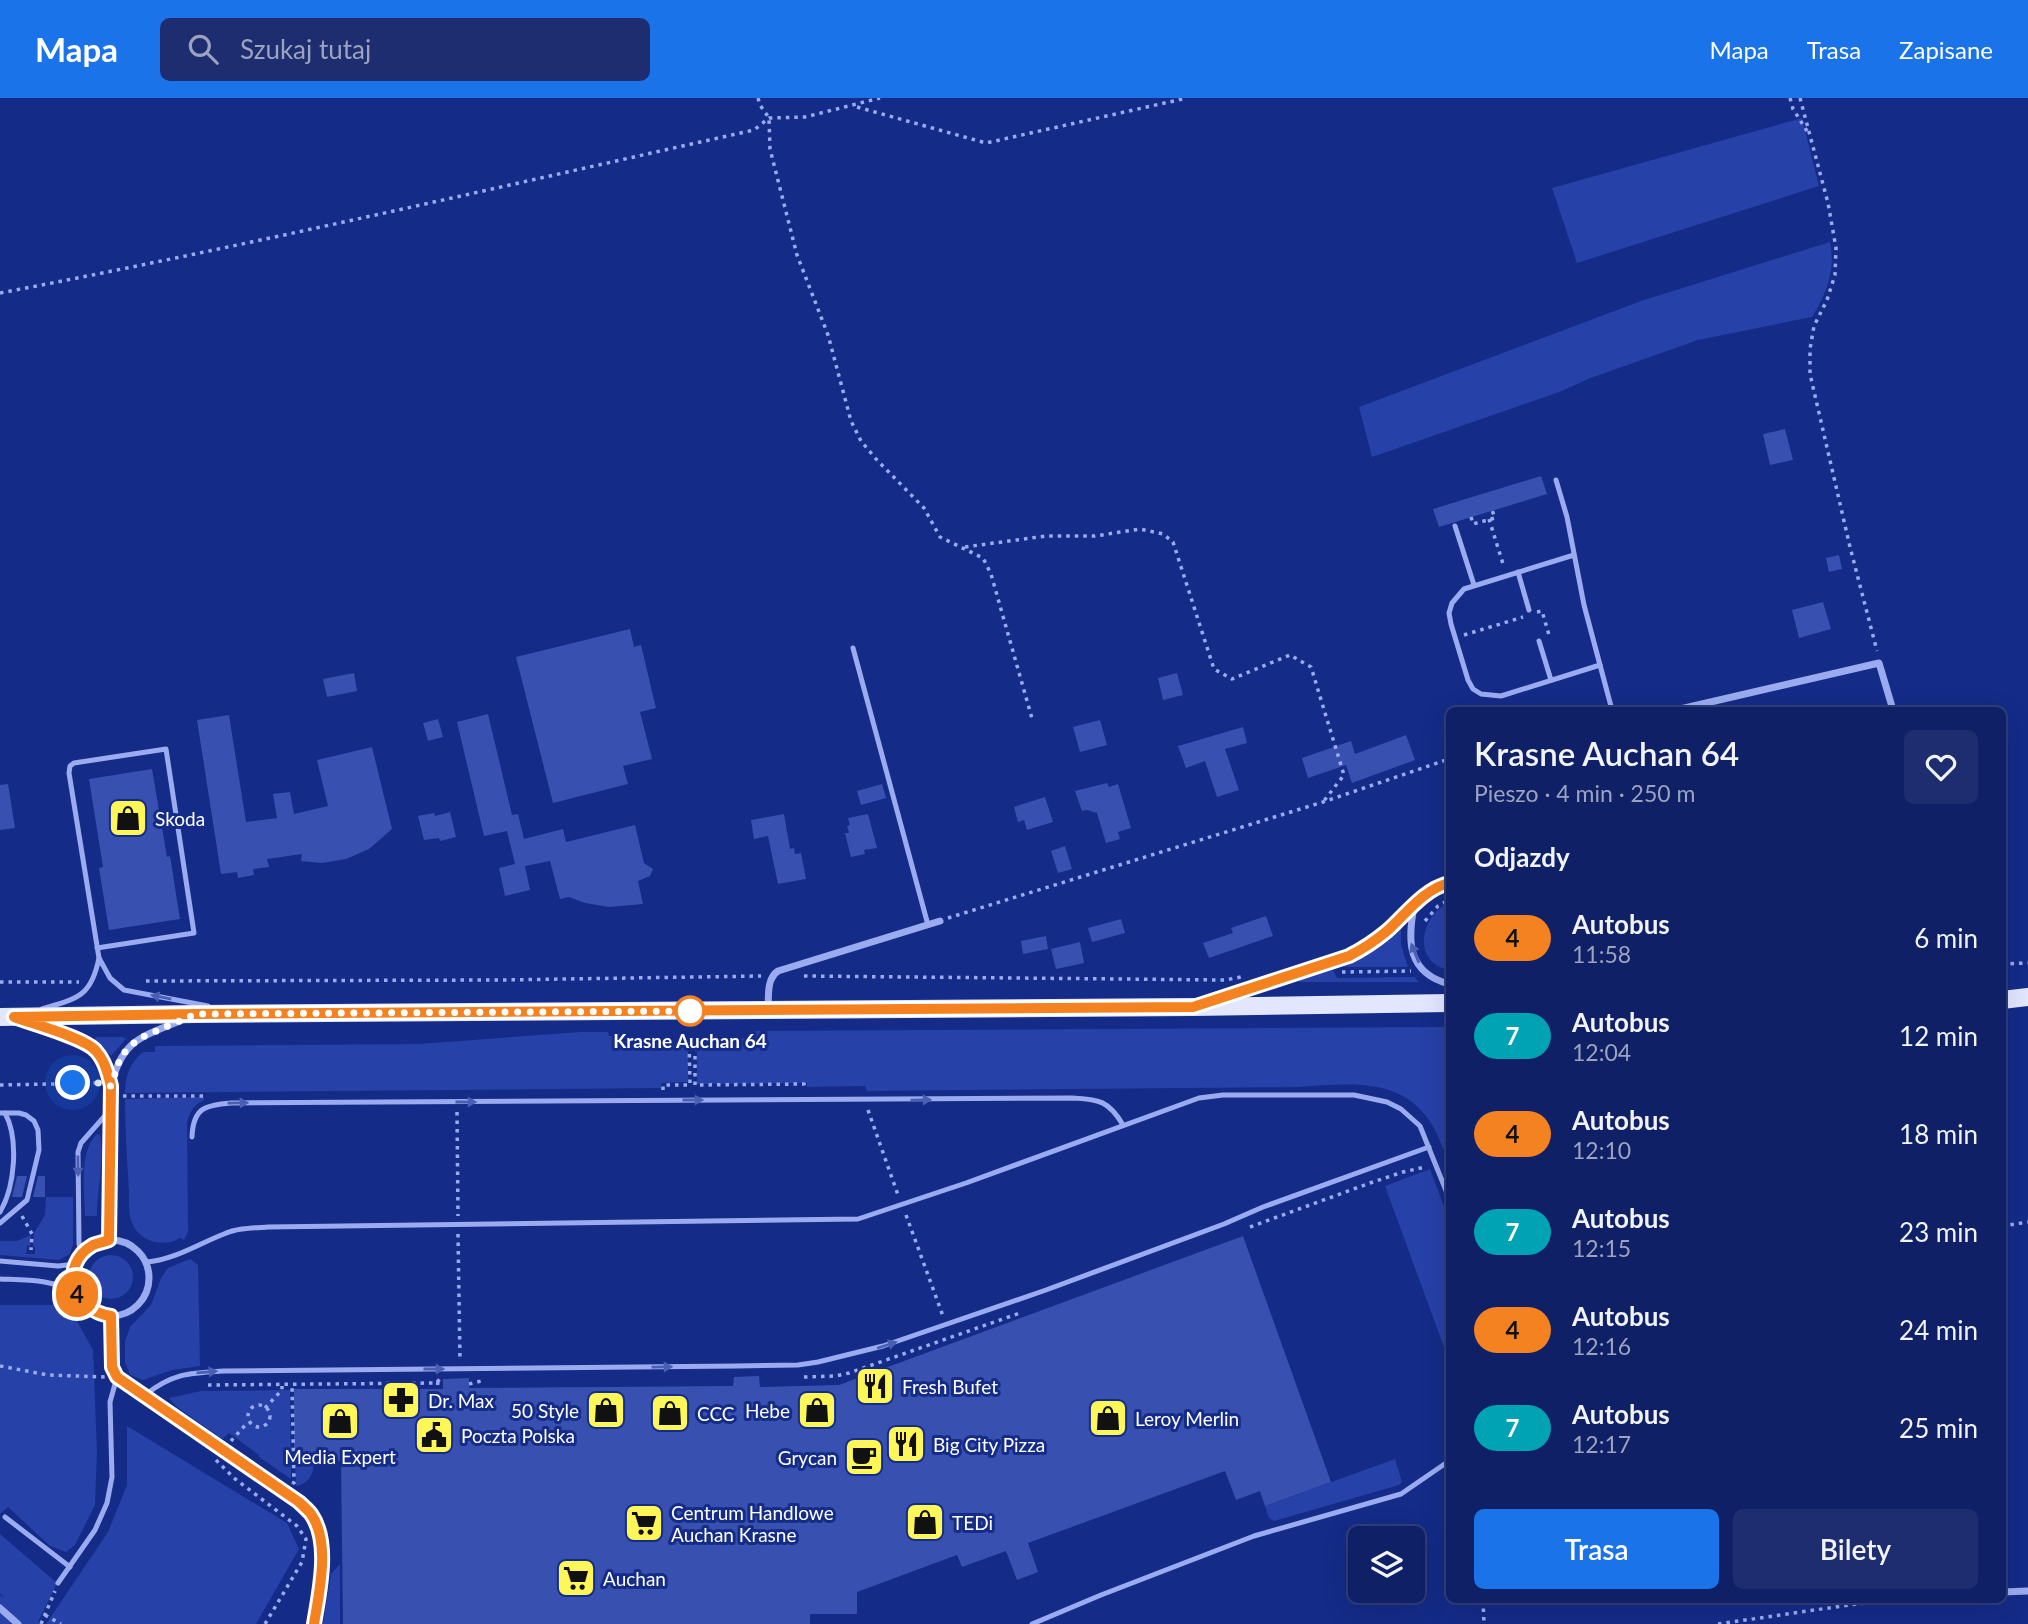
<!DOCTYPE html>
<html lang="pl">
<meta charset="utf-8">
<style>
:root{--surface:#0f2066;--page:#1d2d6f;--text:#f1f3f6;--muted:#9ba3bf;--line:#2f3e7a;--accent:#1a73e8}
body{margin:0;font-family:Lato,sans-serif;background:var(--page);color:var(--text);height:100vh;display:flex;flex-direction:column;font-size:26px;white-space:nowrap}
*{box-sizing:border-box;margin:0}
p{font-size:23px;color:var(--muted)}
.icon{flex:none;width:38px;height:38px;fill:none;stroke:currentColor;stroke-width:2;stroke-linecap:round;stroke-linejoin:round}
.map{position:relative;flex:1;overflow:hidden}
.drawer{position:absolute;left:1446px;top:609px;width:560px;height:896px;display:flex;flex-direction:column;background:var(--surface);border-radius:10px;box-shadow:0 7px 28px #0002,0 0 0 2px var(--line)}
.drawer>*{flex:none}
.badge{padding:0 14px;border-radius:23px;font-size:24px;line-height:46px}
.tools{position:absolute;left:1348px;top:1428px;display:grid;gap:14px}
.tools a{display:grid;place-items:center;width:77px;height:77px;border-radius:10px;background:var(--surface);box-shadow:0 7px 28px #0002,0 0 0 2px var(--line);font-size:35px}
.you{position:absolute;width:35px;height:35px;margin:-18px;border:5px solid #fff;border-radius:50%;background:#1a73e8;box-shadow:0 0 0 10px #1a73e833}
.map>.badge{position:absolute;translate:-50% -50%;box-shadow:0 0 0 4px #fff}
h2{padding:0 28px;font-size:26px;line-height:63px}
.round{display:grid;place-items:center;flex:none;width:74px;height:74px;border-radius:10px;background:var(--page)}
.overview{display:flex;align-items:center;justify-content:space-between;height:119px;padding:0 28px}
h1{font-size:33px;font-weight:600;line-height:52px}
.primary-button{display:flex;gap:14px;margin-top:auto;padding:14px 28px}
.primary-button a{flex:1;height:80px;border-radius:10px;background:var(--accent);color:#fff;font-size:28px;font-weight:600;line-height:80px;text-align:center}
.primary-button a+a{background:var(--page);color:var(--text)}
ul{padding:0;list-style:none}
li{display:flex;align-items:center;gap:21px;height:98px;padding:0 28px}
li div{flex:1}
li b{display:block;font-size:26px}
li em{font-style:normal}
li .badge{min-width:77px;font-weight:700;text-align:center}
header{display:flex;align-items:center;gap:42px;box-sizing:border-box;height:98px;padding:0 35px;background:var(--accent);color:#fff}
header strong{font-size:33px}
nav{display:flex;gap:38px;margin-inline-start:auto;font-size:24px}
.search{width:490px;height:63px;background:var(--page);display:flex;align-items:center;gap:18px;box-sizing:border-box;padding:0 24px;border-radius:10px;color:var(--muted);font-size:26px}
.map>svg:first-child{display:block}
.green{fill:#2641a7}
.building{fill:#3850b0}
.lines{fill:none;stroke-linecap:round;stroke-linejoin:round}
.path{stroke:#9aacef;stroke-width:3.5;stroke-dasharray:3.5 5;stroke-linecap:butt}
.lane{stroke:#9aacef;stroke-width:5}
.street{stroke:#9aacef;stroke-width:7}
.primary{stroke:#e2e6ff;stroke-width:18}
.oneway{fill:#4a5fb1}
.line-casing{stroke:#fff;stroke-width:16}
.line{stroke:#f58220;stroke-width:10}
.walk{stroke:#fff;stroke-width:7;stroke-dasharray:0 12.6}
.stop-dot{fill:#fff;stroke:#f58220;stroke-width:3.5}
.labels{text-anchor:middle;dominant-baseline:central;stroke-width:6;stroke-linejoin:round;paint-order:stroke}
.poi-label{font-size:19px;fill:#fff;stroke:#142b88;text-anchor:start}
.stop-label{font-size:19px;font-weight:bold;fill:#fff;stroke:#142b88}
</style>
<header>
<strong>Mapa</strong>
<div class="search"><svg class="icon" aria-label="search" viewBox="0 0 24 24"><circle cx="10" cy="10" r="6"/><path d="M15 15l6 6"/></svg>Szukaj tutaj</div>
<nav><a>Mapa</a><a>Trasa</a><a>Zapisane</a></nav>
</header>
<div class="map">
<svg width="2028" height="1526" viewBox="0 0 2028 1526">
<rect width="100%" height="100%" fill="#142b88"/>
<g class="green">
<polygon points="1802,20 1819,88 1577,165 1552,90"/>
<path d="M 1830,144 C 1836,172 1826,197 1812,219 L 1698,242 L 1588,281 L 1562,293 L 1372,359 L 1359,309 L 1641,203 Z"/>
<path d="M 1449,805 L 1449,872 C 1412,865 1419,818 1449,805 Z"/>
<path d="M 1401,826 L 1401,847 L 1408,869 L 1343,869 C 1372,855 1379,853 1401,826 Z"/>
<polygon points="1333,872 1337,880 1414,879 1419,884 1299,884 1299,880 1302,879"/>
<path d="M 1449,929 L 1449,1051 L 1444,1053 C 1419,979 1365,984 1299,989 L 867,993 L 865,988 L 807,989 L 807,985 L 697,986 L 697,944 L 722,943 L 752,939 L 753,933 Z"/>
<path d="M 580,934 L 608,934 L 609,938 L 666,944 L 688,944 L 688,984 L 661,985 L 661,990 L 125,995 C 126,977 129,966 143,954 L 155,954 L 155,948 L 419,946 Z"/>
<polygon points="96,939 123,939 126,941 111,958 95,942"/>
<path d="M 204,999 L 204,1002 C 195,1006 190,1013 187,1024 L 188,1134 L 184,1142 L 180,1140 C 164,1150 141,1144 133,1127 C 128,1117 129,1105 129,1094 C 127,1063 125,1032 125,1001 Z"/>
<path d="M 97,1036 L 100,1037 C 105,1061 97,1092 97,1118 L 85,1118 C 85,1093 78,1054 97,1036 Z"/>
<polygon points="1430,1071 1449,1122 1449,1263 1385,1088"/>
<polygon points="46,1099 73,1099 73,1146 70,1156 59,1162 0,1157 0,1143 17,1143 31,1137 30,1148 27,1148 26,1156 35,1156 35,1149 33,1148 34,1135 45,1117"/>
<circle cx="111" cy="1179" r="22"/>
<polygon points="190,1161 198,1167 200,1268 172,1272 143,1282 130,1277 125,1264 125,1243 130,1229 151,1207 161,1180 168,1170"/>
<polygon points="0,1207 68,1207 93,1252 97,1353 95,1407 75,1447 66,1454 50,1448 8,1409 0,1416"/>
<polygon points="290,1292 291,1381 259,1359 259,1357 229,1335 222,1341 177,1309 169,1300 201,1293"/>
<polygon points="127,1328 287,1425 299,1451 256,1526 46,1526 108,1434 127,1387"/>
<polygon points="1395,1361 1402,1384 1399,1387 1274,1423 1269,1420 1265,1408"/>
<path d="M 295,1366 L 314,1366 C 313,1377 308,1386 296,1388 Z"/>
<polygon points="0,1436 57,1485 38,1524 40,1526 0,1526 0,1497 5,1500 0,1495"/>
<polygon points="340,1466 340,1526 323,1526 331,1476"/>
</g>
<g class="building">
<polygon points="1785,331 1793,362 1770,367 1763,336"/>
<polygon points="1541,378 1547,396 1439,429 1433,411"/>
<polygon points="1839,457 1842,471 1829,474 1826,460"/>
<polygon points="1823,504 1831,531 1799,540 1792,512"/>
<polygon points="630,531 634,549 641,547 655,606 656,610 640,614 652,661 623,668 628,686 553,705 516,559"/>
<polygon points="354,575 357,593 327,599 323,581"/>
<polygon points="1177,575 1183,597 1163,602 1158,580"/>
<polygon points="488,616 512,717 518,716 524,741 563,731 566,744 635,727 644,765 653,771 650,778 638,783 643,806 609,809 585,805 569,799 560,801 550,763 525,768 530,792 505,798 499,770 515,766 507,733 484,738 457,624"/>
<polygon points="229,617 246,724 277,720 273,696 290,694 294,716 328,708 317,662 372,649 392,731 369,751 346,761 322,765 301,763 302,756 267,761 269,769 253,771 254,777 238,780 237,774 221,776 197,622"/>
<polygon points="438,621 443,639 428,643 423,625"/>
<polygon points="1100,622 1107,647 1080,654 1073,629"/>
<polygon points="1243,629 1247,645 1225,651 1239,692 1217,699 1205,663 1186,670 1178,648"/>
<polygon points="1406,637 1415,662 1352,685 1346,667 1308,680 1302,660 1351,643 1355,656"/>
<polygon points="152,671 167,759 170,758 180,821 109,832 99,770 103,769 89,681"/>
<polygon points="1107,685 1109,689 1118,686 1131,730 1118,734 1120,741 1106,745 1097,715 1087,712 1082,713 1075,693"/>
<polygon points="8,686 15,730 0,732 0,687"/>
<polygon points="882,686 886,700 861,707 857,693"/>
<polygon points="1045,699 1053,724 1027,732 1024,722 1018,724 1014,709"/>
<polygon points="450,714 456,739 440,743 439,740 424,742 418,718 434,715 435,718"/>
<polygon points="784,716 790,751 794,750 795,756 801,755 806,781 778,786 768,738 754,741 751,722"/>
<polygon points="868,716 877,750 864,752 865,756 851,759 845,735 849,735 847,728 850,727 848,720"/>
<polygon points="1065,748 1072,771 1058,775 1051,753"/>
<polygon points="1266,818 1273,838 1209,860 1203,845 1233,835 1231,830"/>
<polygon points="1121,821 1125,835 1092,844 1088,830"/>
<polygon points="1046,838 1048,851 1023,856 1021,843"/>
<polygon points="1080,844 1084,865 1056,871 1051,851"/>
<polygon points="17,1078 27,1078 22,1099 12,1099"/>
<polygon points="38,1078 45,1078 45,1099 33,1099"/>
<polygon points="1243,1138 1331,1384 1265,1408 1260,1393 1236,1402 1225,1373 1028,1445 1038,1474 1017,1482 1006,1453 962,1469 957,1457 857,1494 857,1516 810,1516 810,1526 343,1526 341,1363 294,1363 294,1291 443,1291 443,1281 469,1280 469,1290 733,1288 734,1279 759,1278 760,1289 839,1287"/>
</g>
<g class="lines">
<g class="path">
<polyline points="758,0 760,7 769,20 770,51 797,157 828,237 851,323 861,343 876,361 924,410 940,439 983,460 991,476 1033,624"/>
<polyline points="1790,0 1793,11 1807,33"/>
<polyline points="1800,0 1828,105 1836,150 1835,177 1827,202 1814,228 1810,251 1810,276 1850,449 1877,553"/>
<polyline points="857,9 986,45 1187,0"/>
<path d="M 0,195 C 253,147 503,88 754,32 L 769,20 L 805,19 L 880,0"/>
<polyline points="1471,419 1473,426 1495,420 1492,412"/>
<polyline points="1489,421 1504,469"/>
<polyline points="965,449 1046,438 1095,438 1140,431 1163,436 1173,444 1214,571 1232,581 1290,557 1311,569 1344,677 1323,704"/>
<polyline points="1537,514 1542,513 1549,537"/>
<polyline points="1464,537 1523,519"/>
<polyline points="948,820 1323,704 1449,661"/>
<polyline points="1425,823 1438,808 1449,802"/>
<polyline points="2002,866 2028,865"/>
<polyline points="1342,874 1411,873"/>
<polyline points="804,878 1225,882 1241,879"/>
<polyline points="146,883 500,882 761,878"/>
<polyline points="0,884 79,884"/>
<polyline points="695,941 695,987 804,986 805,990"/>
<polyline points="0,987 98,985"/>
<polyline points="663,992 663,987 690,987 689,941"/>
<polyline points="123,998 203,998"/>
<polyline points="868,1012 898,1097"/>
<polyline points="457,1014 458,1118"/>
<polyline points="906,1117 943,1218"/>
<polyline points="22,1118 32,1136 31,1152"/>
<polyline points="2002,1128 2028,1124"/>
<polyline points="1250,1129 1370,1085 1403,1074 1425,1069"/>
<polyline points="458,1136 460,1262"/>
<polyline points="0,1268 48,1277 105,1279"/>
<polyline points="804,1279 836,1278 849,1275 1020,1215"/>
<polyline points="436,1285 443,1286"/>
<polyline points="469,1286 481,1283"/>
<polyline points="208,1287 436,1285 440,1281"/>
<circle cx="259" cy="1318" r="11"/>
<polyline points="265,1310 282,1292 282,1288"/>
<polyline points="231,1343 248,1324"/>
<polyline points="216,1362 234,1380 297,1428 306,1441 302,1464 265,1526"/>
<polyline points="392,1362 393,1365"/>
<polyline points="292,1384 294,1385 292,1287"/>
<polyline points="1483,1502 1484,1526"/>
<polyline points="45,1517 61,1526"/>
<polyline points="41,1526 55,1493"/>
<polyline points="1718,1526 1856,1506 1906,1502"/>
</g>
<g class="lane">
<polyline points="1556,382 1567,419 1584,507 1612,612"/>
<polyline points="1455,428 1474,487"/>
<polyline points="1574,457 1464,491 1452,505 1449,515 1451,526 1468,582 1473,591 1481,596 1501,598 1600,567"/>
<polyline points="1518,474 1529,512"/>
<polyline points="1539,543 1551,582"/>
<polyline points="853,550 928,827"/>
<polyline points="97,850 194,835 166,651 74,665 70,668 69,675 99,860 110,880 124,892 208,908"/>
<path d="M 42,911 C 78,900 91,899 99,860"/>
<polyline points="0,1015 19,1015 26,1017 34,1023 38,1032 39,1052 27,1102 0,1125"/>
<path d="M 192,1039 C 193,1010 205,1007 231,1005 L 1072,1000 C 1099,1001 1109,1003 1123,1027"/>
<path d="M 0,1114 C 15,1089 19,1041 5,1015"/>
<polyline points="82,1157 79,1146 78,1054 81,1045 110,1012"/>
<polyline points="0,1163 58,1168 76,1166"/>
<path d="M 146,1164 C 174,1162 198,1146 224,1136 C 237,1130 253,1130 268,1129 L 858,1121 L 966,1085 L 1199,1000 L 1223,997 L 1354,997 L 1387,1004 L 1401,1011 L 1420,1028 L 1449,1100"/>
<path d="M 0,1181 C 26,1182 55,1181 77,1196"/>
<path d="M 111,1218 L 112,1269 L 117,1279 L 299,1404 C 303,1408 308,1412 311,1416 C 331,1444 319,1495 314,1526"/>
<path d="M 145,1297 C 173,1275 190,1275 224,1273 L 736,1268 L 798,1267 L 818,1264 L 883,1248 L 1046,1192 L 1224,1126 L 1263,1109 L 1429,1049"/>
<polyline points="5,1419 70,1469"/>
<polyline points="58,1485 95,1432 107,1405 112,1379 110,1304 117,1279"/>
<polyline points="1032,1526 1101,1497 1254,1438 1401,1396 1449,1363"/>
</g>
<g class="street">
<polyline points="1676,612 1879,565 1893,612"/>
<path d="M 1414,809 C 1407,844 1408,875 1449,886"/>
<path d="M 1213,902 L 1349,858 C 1363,851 1375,843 1387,833 C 1406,816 1424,791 1449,785"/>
<path d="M 768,912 C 769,899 766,881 778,873 L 940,823"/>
<polyline points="28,924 90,947 100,959 110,986"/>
<path d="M 109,1142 L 111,988 C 122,941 142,939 182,922"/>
<circle cx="111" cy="1180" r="38"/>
<polyline points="2002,1494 2028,1493"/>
<polyline points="0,1510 18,1526"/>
</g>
<g class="primary">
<polyline points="2002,902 2028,899"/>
<polyline points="0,919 196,916 1193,909 1449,905"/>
</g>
</g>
<defs><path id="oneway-solid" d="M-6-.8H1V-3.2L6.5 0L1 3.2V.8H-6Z" transform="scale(1.75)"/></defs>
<g class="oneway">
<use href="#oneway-solid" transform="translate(1415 855) rotate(-112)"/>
<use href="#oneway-solid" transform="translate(161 899) rotate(-169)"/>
<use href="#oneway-solid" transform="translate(693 1002)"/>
<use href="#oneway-solid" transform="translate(921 1002) rotate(-1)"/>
<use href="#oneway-solid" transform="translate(466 1004)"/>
<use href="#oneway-solid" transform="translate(238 1005) rotate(-1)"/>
<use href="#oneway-solid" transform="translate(78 1068) rotate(89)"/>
<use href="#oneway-solid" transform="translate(887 1247) rotate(-18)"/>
<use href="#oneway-solid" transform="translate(662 1269) rotate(-1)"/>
<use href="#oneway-solid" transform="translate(434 1271)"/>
<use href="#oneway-solid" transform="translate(207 1274) rotate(-5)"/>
</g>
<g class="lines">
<g class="line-casing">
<path id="line" d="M 314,1526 C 319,1495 331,1444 311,1416 C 308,1412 303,1408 299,1404 L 117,1279 L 112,1269 L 111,1218 C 73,1213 58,1167 93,1147 C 98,1145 104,1144 109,1142 L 111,988 C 108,976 105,963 96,953 C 85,940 33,926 14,919 L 196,916 L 1193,909 L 1349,858 C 1363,851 1375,843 1387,833 C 1406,816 1424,791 1449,785"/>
</g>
<use href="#line" class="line"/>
<polyline class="walk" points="73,985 98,985 111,988 121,958 138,941 196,916 690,913"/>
</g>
<defs>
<g id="shop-square" transform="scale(2.0125)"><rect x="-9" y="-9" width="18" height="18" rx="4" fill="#fff758" stroke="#142b88"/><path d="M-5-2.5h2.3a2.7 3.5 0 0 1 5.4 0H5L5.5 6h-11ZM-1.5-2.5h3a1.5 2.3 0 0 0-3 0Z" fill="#111"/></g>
<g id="restaurant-square" transform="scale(2.0125)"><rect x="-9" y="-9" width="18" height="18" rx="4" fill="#fff758" stroke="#142b88"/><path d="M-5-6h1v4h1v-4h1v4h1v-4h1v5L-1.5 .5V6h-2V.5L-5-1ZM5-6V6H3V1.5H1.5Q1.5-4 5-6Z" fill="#111"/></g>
<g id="pharmacy-square" transform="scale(2.0125)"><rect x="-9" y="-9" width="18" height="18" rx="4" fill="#fff758" stroke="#142b88"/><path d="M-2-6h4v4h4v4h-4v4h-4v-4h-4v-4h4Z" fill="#111"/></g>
<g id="civic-square" transform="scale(2.0125)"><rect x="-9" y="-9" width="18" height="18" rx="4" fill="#fff758" stroke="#142b88"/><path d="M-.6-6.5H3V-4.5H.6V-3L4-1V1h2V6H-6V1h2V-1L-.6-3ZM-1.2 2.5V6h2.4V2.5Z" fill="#111"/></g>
<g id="cafe-square" transform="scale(2.0125)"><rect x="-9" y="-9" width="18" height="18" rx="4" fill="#fff758" stroke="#142b88"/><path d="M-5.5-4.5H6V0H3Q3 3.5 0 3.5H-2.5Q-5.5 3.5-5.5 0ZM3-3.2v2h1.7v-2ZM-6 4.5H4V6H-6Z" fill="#111"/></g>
<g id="supermarket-square" transform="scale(2.0125)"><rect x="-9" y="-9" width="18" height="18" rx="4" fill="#fff758" stroke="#142b88"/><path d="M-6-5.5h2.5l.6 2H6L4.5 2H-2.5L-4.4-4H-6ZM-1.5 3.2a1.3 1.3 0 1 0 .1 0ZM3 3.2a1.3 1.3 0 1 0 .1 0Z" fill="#111"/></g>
</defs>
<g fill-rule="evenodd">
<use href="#shop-square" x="128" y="720"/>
<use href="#restaurant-square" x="875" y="1288"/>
<use href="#pharmacy-square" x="401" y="1302"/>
<use href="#shop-square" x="606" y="1312"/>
<use href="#shop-square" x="817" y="1312"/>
<use href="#shop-square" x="670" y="1315"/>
<use href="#shop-square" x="1108" y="1320"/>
<use href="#shop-square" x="340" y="1323"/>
<use href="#civic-square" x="434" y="1337"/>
<use href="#restaurant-square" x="906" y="1346"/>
<use href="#cafe-square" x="864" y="1359"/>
<use href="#shop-square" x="925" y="1424"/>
<use href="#supermarket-square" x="644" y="1425"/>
<use href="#supermarket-square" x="576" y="1480"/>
</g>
<circle class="stop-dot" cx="690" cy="913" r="14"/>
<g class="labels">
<g class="poi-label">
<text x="155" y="720">Skoda</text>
<text x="902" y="1288">Fresh Bufet</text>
<text x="428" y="1302">Dr. Max</text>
<text x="579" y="1312" text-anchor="end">50 Style</text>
<text x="790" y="1312" text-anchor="end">Hebe</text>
<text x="697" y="1315">CCC</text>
<text x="1135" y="1320">Leroy Merlin</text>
<text x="461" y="1337">Poczta Polska</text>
<text x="933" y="1346">Big City Pizza</text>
<text x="340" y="1358" text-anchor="middle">Media Expert</text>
<text x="837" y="1359" text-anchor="end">Grycan</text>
<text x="671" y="1414">Centrum Handlowe<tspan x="671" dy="22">Auchan Krasne</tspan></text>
<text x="952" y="1424">TEDi</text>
<text x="603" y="1480">Auchan</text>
</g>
<g class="stop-label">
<text x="690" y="942">Krasne Auchan 64</text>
</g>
</g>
</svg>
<div class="tools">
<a><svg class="icon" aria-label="layers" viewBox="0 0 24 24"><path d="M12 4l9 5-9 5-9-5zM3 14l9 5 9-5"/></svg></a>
</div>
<div class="you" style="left:73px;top:985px"></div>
<b class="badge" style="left:77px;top:1196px;background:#f58220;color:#111">4</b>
<section class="drawer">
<div class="overview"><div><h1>Krasne Auchan 64</h1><p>Pieszo · 4 min · 250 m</p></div><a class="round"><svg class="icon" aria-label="heart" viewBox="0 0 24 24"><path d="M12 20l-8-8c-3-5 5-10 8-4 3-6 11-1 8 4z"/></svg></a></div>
<h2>Odjazdy</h2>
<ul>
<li><span class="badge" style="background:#f58220;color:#111">4</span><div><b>Autobus</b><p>11:58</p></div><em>6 min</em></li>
<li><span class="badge" style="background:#00a3b4;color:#fff">7</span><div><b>Autobus</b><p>12:04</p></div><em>12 min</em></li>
<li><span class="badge" style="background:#f58220;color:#111">4</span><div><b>Autobus</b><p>12:10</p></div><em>18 min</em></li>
<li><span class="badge" style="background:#00a3b4;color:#fff">7</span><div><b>Autobus</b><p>12:15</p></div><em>23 min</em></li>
<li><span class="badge" style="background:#f58220;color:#111">4</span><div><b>Autobus</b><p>12:16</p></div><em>24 min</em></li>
<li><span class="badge" style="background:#00a3b4;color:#fff">7</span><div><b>Autobus</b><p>12:17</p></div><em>25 min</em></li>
</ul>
<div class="primary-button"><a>Trasa</a><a>Bilety</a></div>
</section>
</div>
